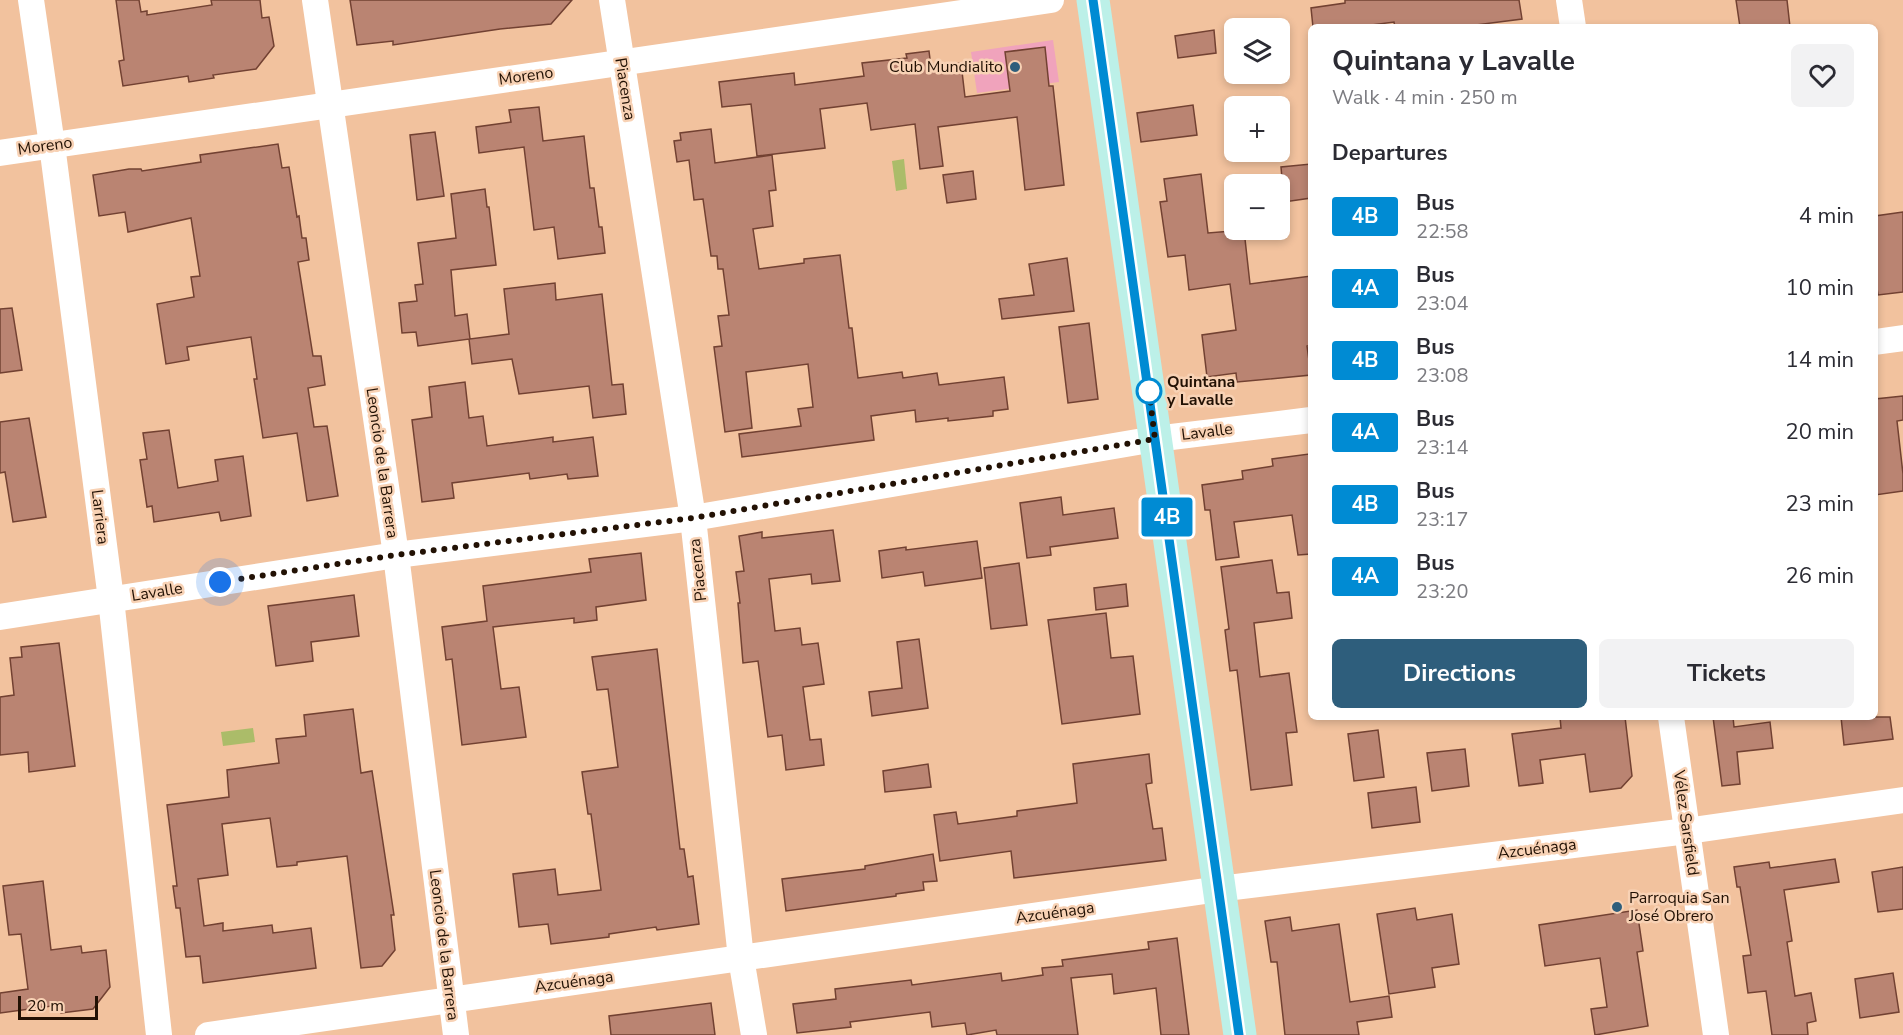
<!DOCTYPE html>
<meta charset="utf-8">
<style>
:root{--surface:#fff;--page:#f2f2f3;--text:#2b2b33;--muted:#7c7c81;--accent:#2e5e7c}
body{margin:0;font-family:"Nunito Sans",sans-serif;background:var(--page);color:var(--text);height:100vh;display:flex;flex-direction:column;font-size:22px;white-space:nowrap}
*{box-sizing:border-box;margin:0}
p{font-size:20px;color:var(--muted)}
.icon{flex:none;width:33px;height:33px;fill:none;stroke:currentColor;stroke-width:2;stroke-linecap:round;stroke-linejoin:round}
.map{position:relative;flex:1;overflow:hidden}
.drawer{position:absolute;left:1308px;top:24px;width:570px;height:696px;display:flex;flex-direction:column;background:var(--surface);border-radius:9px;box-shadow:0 3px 9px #0003}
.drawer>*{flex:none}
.badge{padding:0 12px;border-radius:4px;font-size:21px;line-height:39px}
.buttons{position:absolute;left:1224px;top:18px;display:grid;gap:12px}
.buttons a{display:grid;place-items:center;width:66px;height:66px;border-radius:9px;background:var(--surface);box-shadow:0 3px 9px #0003;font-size:30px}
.scale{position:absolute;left:18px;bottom:15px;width:80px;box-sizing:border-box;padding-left:6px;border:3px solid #221104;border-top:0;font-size:16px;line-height:21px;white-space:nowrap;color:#221104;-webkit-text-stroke:4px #f8d2b5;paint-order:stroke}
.you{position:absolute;width:30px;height:30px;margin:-15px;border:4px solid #fff;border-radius:50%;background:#1a73e8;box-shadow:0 0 0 9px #1a73e833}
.map>.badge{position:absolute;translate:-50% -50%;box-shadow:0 0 0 3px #fff}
h2{padding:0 24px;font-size:22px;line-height:54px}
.round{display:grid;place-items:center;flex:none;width:63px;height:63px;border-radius:9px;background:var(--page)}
.summary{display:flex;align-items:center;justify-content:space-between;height:102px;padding:0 24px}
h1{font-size:28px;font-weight:700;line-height:45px}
.action{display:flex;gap:12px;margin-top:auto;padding:12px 24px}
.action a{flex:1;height:69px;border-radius:9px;background:var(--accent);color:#fff;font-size:24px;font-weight:700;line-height:69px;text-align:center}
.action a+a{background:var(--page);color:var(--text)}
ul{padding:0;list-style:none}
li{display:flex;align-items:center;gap:18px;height:72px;padding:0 24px}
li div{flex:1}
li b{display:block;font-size:22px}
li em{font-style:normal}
li .badge{min-width:66px;font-weight:700;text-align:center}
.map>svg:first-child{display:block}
.green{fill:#f0a3bc}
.water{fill:#abbc69}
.building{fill:#ba8472;stroke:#724132;stroke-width:1.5}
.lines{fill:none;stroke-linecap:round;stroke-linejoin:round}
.street{stroke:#fff;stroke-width:26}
.secondary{stroke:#bcf0e8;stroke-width:33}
.line-casing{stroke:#fff;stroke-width:14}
.line{stroke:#008bd3;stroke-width:9}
.walk{stroke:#221104;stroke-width:6;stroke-dasharray:0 10.8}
.poi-dot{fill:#2e5e7c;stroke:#f8d2b5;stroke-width:2}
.stop-dot{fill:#fff;stroke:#008bd3;stroke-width:3}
.labels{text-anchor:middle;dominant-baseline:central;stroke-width:5;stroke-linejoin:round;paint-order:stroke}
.poi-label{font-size:16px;fill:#221104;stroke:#f8d2b5;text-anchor:end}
.street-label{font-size:16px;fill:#221104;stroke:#f8d2b5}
.stop-label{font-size:16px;font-weight:bold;fill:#221104;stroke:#f8d2b5;text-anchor:start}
</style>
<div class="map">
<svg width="1903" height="1035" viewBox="0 0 1903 1035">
<rect width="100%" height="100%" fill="#f2c29e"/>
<polygon class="green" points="1053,40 1059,82 977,93 971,52"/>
<g class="water">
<polygon points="904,159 907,189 896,191 892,161"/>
<polygon points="253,728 255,742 223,746 221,732"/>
</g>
<g class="building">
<polygon points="116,0 139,0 141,12 147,11 147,15 212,5 211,0 260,0 262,18 269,17 274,46 256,69 213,75 214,78 189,82 188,76 123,86 119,61 124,60"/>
<polygon points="350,0 572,0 551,24 500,29 393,45 393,41 357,45"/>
<polygon points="1345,0 1519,0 1522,19 1475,25 1476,27 1395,27 1394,22 1356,27 1313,27 1311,8 1345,3"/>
<polygon points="1736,0 1787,0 1790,27 1740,27"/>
<polygon points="1214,30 1216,53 1178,58 1175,36"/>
<polygon points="1045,47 1049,86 1053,86 1064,185 1025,190 1017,117 938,127 943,166 920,169 915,124 871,130 867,103 820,109 825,148 757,156 751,104 722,107 719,82 794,73 795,85 864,76 862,63 907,58 906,54 929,51 931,67 961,63 965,97 1010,91 1005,52"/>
<polygon points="1193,105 1197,135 1141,142 1137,113"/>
<polygon points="539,107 543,141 584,136 590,188 594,188 599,227 602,227 605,253 558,259 554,227 534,230 524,147 479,153 476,127 511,122 509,110"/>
<polygon points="711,129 715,163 772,155 776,190 769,191 773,226 753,229 759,269 804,263 804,259 840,255 849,328 852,328 858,378 902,372 903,378 937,373 939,385 1004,377 1008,409 993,411 993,416 948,421 948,418 916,422 915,410 871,416 874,440 742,457 739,434 801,426 798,409 813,407 808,364 746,372 752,428 725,432 714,347 722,346 718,316 729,315 723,269 718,269 717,256 711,256 703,199 694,200 689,160 677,162 674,141 681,140 680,133"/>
<polygon points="435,132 444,196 417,200 410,135"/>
<polygon points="278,144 282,168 289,167 297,217 299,216 302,238 306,238 309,260 298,262 313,356 321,356 325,385 308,388 314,427 327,426 338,496 307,501 297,433 263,438 254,379 257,379 251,337 187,347 189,360 166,364 157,304 194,297 191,277 200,276 191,218 128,232 125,212 99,216 93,175 129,169 141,169 142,171 201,162 200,155"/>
<polygon points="1311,164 1311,198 1284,202 1281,167"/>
<polygon points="973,171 976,199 947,203 943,175"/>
<polygon points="1201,174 1208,233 1244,230 1250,284 1311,276 1311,345 1307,346 1311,375 1237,382 1236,373 1207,377 1202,335 1236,330 1230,284 1189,290 1185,255 1168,257 1160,202 1167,201 1164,179"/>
<polygon points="485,189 487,207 489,207 496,265 451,270 455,316 467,314 470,339 509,334 504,289 555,283 556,300 602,294 612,385 623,384 626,414 593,418 589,386 519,394 512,359 472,364 469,339 418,346 416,332 402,333 399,303 417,301 415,285 423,284 418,243 456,238 451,194"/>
<polygon points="1903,212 1903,292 1878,295 1875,274 1875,216"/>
<polygon points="1067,258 1074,311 1002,319 999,299 1034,295 1029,264"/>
<polygon points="12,308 22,370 0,373 0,309"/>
<polygon points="1089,323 1098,399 1068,403 1059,327"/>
<polygon points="465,382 469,418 483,416 487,446 553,437 553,442 593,437 598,476 568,479 567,474 530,479 529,473 452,483 454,498 422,502 412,420 432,417 429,387"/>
<polygon points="1903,396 1903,420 1897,421 1903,474 1903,491 1875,495 1875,399"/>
<polygon points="29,418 46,517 13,522 5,472 0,473 0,422"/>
<polygon points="169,430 178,488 218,481 215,460 243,456 251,516 221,521 219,512 154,522 152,506 147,507 140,460 147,459 143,433"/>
<polygon points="1309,454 1311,554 1298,555 1292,515 1234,522 1239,557 1216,560 1210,510 1205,510 1202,485 1243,479 1242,471 1273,466 1272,459"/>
<polygon points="1061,497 1063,515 1114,508 1118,538 1050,547 1051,555 1027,558 1020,503"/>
<polygon points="833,530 840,581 812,584 811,574 769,579 775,631 800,628 802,645 818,643 824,684 803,687 810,740 821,739 824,765 786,770 782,735 768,737 758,661 743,663 738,603 740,603 736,572 744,571 739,536 762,532 762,538"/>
<polygon points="977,541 982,578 925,586 923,572 882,578 879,551 906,547 906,550"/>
<polygon points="641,553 646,600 596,607 597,620 574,623 574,618 493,627 501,689 519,687 526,737 462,745 452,659 446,660 442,627 487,621 483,586 591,572 589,559"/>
<polygon points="1272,560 1277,593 1289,592 1292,618 1254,623 1260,677 1289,673 1297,732 1286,733 1292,785 1251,790 1237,670 1230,671 1225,630 1229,629 1221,567"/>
<polygon points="1019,563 1027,625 991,629 984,568"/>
<polygon points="1126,584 1128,606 1096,610 1094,588"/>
<polygon points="354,595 359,636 311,642 313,661 276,666 268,606"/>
<polygon points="1106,613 1111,658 1133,656 1140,714 1062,724 1048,620"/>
<polygon points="919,639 928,708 872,716 869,692 902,688 897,642"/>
<polygon points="59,643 75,766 29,772 28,752 0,755 0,697 14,695 10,658 22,657 21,647"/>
<polygon points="657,649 680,849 684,849 688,877 693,876 699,924 657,930 656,927 609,934 609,937 551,944 548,924 519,927 513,874 555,869 558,895 601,890 591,814 588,814 582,772 618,767 608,689 597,690 592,657"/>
<polygon points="353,709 361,773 372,771 394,915 391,915 395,950 382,966 361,968 347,856 297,862 297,865 277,867 270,818 222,824 228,875 198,879 204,926 223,923 223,931 272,925 273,933 311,928 316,968 203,983 200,956 186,957 180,908 176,908 173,886 177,886 167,805 229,797 227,770 279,763 276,739 306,736 304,715"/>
<polygon points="1560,717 1625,717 1632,776 1621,788 1590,792 1585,754 1540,760 1543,783 1519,786 1512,734 1561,728"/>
<polygon points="1713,717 1733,717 1734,727 1770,722 1773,748 1737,752 1740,784 1722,786"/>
<polygon points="1841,717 1890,717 1893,739 1844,745"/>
<polygon points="1378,730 1384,777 1354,781 1348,734"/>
<polygon points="1465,749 1469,786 1432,791 1427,753"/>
<polygon points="1149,754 1152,783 1146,784 1153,829 1162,828 1166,860 1014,878 1011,851 940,861 934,815 956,812 958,824 1017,816 1017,811 1077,803 1073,764"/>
<polygon points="928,764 931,787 885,792 883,771"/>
<polygon points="1416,787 1420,822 1372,828 1368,793"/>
<polygon points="933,854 937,881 923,882 924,890 896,894 896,896 786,911 782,879 865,869 865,866"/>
<polygon points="1835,859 1839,882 1784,890 1792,941 1787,942 1795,996 1811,993 1816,1021 1807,1023 1808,1035 1772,1035 1766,991 1748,993 1743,956 1751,955 1740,887 1737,887 1734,867 1769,862 1770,868"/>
<polygon points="1903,867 1903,909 1878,912 1872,872"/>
<polygon points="43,881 51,950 81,946 82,953 106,950 110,987 93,1009 61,1013 59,1005 0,1013 0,993 28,989 21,934 9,935 3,886"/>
<polygon points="1415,908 1417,920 1452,914 1459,964 1432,968 1435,987 1389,994 1377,914"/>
<polygon points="1637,910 1643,951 1637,952 1648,1026 1595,1035 1591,1009 1607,1007 1600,958 1545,966 1539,925"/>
<polygon points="1290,917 1292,931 1339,924 1350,1002 1389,996 1392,1017 1357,1022 1359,1035 1285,1035 1277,962 1271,962 1265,921"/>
<polygon points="1177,938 1189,1035 1161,1035 1156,988 1114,994 1112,974 1071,978 1078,1035 997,1035 996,1030 967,1035 965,1023 932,1027 930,1012 850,1022 851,1027 797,1033 793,1004 836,999 835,989 911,980 912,985 1001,973 1002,981 1043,975 1042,968 1063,966 1062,960 1149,949 1148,942"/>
<polygon points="1893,973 1899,1012 1860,1018 1855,979"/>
<polygon points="711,1003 715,1035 611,1035 609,1016"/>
</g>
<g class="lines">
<g class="street">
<polyline points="31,0 52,145 111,599 159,1035"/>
<polyline points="315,0 396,555 456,1035"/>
<polyline points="612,0 693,518 741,958 754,1035"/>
<polyline points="1569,0 1573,27"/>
<polyline points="0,153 1051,0"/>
<polyline points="1875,342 1903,338"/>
<polyline points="0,617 396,555 693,518 1155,439 1311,420"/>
<polyline points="1671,717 1716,1035"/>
<polyline points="208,1035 1219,889 1687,831 1903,800"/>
</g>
<polyline class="secondary" points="1093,0 1240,1035"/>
</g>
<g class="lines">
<g class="line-casing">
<polyline id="line" points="1093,0 1239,1035"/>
</g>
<use href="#line" class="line"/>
<polyline class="walk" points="220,582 396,555 693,518 1155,439 1149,391"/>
</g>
<g class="poi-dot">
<circle cx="1015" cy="67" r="6"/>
<circle cx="1617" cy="907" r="6"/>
</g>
<circle class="stop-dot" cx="1149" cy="391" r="12"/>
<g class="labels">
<g class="poi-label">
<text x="1003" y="67">Club Mundialito</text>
<text x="1629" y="898" text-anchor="start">Parroquia San<tspan x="1629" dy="18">José Obrero</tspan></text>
</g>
<g class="street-label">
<text transform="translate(526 76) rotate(-8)">Moreno</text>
<text transform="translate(625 89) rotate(81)">Piacenza</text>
<text transform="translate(45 146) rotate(-8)">Moreno</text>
<text transform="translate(1207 432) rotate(-7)">Lavalle</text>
<text transform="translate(382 463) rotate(82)">Leoncio de la Barrera</text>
<text transform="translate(100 517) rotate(83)">Larriera</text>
<text transform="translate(698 570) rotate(-96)">Piacenza</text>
<text transform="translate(157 592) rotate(-9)">Lavalle</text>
<text transform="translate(1686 823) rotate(82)">Vélez Sarsfield</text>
<text transform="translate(1537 849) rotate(-7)">Azcuénaga</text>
<text transform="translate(1055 913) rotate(-8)">Azcuénaga</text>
<text transform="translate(444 945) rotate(83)">Leoncio de la Barrera</text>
<text transform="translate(574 982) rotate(-8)">Azcuénaga</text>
</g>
<g class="stop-label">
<text x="1167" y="382">Quintana<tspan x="1167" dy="18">y Lavalle</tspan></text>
</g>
</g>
</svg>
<div class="buttons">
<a><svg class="icon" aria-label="layers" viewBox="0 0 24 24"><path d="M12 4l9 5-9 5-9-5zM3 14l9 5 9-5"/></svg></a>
<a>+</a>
<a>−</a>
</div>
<div class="scale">20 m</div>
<div class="you" style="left:220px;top:582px"></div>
<b class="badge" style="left:1167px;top:517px;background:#008bd3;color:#fff">4B</b>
<section class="drawer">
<div class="summary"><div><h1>Quintana y Lavalle</h1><p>Walk · 4 min · 250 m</p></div><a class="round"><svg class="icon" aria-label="heart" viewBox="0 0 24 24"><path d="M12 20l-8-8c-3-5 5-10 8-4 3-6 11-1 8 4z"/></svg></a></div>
<h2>Departures</h2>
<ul>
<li><span class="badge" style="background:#008bd3;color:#fff">4B</span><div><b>Bus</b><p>22:58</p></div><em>4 min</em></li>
<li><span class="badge" style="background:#008bd3;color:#fff">4A</span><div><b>Bus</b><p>23:04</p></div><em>10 min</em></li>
<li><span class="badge" style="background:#008bd3;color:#fff">4B</span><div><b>Bus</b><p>23:08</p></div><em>14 min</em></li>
<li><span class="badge" style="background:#008bd3;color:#fff">4A</span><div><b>Bus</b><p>23:14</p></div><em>20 min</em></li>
<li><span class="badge" style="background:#008bd3;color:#fff">4B</span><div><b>Bus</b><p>23:17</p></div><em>23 min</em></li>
<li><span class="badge" style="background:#008bd3;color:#fff">4A</span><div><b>Bus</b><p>23:20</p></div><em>26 min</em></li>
</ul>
<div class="action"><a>Directions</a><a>Tickets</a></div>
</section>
</div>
